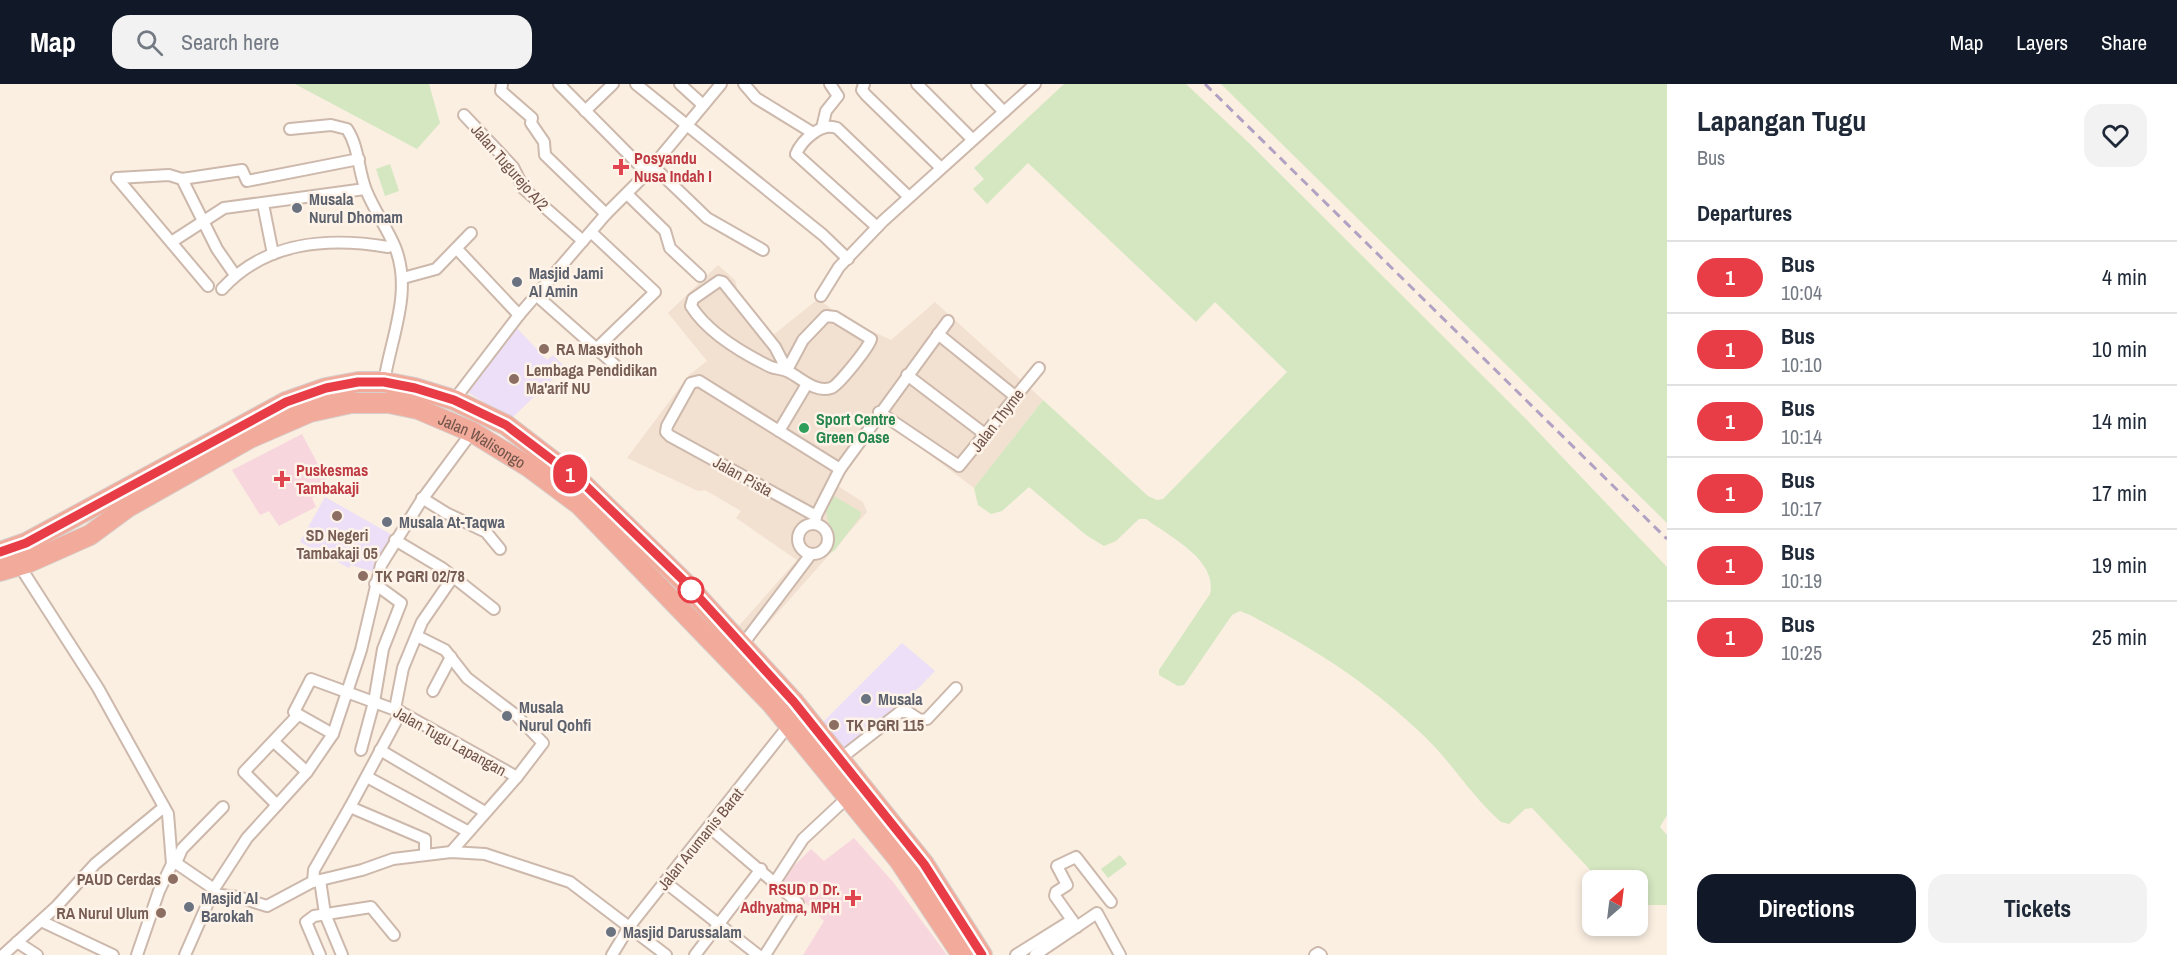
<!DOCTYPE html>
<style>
:root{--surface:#fff;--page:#f2f2f3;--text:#1f2937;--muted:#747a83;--line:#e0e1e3;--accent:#111827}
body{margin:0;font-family:"Archivo Narrow",sans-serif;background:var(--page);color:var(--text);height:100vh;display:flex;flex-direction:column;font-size:22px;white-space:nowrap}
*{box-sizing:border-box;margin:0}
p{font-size:20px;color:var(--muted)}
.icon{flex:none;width:33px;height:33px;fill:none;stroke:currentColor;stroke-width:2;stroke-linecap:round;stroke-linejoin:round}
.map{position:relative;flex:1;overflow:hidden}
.drawer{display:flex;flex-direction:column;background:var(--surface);width:510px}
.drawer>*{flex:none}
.badge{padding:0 12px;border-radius:20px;font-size:21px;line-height:39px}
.needle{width:39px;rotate:28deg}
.tools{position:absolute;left:1582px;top:786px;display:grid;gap:12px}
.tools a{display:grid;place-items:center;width:66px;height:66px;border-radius:12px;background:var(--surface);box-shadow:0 3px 9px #0003;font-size:30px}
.map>.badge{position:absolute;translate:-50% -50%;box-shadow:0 0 0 3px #fff}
h2{padding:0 30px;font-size:22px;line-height:54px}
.round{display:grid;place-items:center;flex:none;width:63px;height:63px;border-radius:18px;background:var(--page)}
.overview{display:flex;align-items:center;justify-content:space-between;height:102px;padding:0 30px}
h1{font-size:28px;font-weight:800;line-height:45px}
.button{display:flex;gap:12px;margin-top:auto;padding:12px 30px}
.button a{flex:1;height:69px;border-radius:18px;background:var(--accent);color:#fff;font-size:24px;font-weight:800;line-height:69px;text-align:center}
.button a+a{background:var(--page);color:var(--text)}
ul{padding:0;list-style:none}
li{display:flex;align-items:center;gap:18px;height:72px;padding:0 30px;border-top:2px solid var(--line)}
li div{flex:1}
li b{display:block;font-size:22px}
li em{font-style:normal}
li .badge{min-width:66px;font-weight:700;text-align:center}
header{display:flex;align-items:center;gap:36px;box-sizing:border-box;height:84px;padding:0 30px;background:var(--accent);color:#fff}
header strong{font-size:28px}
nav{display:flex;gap:33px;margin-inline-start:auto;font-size:21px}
.search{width:420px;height:54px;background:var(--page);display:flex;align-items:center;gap:15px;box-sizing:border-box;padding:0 21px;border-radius:18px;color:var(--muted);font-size:22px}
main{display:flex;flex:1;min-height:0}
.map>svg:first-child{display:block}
.residential{fill:#f2e0d1}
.education{fill:#ecdff7}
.medical{fill:#f8d6dd}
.green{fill:#d4e7c1}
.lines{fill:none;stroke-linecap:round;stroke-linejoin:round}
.street-casing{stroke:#cdb8ac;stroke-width:14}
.highway-casing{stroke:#d7cfcc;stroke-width:22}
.street{stroke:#fff;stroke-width:10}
.highway{stroke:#f2aa9b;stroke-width:20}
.rail{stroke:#b1a2c3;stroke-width:3;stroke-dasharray:9 6;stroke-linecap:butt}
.line-casing{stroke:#fff;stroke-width:14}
.line{stroke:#e83d46;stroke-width:9}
.health-dot{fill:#e0444e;stroke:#fef3e8;stroke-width:2}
.worship-dot{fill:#6b7280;stroke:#fef3e8;stroke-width:2}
.education-dot{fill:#8d6e63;stroke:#fef3e8;stroke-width:2}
.leisure-dot{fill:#2e9e5b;stroke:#fef3e8;stroke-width:2}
.stop-dot{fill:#fff;stroke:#e83d46;stroke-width:3}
.labels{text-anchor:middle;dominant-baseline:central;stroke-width:5;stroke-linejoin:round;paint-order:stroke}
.health-label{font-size:16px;font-weight:bold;fill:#be3a42;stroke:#fef3e8;text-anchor:start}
.street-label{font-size:16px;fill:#71544a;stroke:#fef3e8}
.worship-label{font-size:16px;font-weight:bold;fill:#5b616d;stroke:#fef3e8;text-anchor:start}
.education-label{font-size:16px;font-weight:bold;fill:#785e54;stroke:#fef3e8;text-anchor:start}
.leisure-label{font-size:16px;font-weight:bold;fill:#27864d;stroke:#fef3e8;text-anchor:start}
</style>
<header>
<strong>Map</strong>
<div class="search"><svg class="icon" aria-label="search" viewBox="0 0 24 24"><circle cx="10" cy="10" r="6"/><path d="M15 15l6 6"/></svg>Search here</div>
<nav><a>Map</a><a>Layers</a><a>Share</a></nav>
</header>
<main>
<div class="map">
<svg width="1667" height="871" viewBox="0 0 1667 871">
<rect width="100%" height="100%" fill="#fbefe2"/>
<polygon class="residential" points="718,181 735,196 740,217 772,252 818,215 845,235 891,256 935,218 1043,316 974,404 879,333 836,401 863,418 867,428 750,560 737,544 797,476 736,434 741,427 705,406 698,407 627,374 689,291 707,277 668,229"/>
<g class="education">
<polygon points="515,242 547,276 553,271 565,283 511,335 466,307"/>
<polygon points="325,413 394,452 374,488 351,481 349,484 300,458"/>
<polygon points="902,559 935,587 900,623 844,668 821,640"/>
</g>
<g class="medical">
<polygon points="302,350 331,405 312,414 316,423 279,442 269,427 260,431 232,386"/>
<polygon points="854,754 893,798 947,871 803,871 824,837 781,795 811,765 824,777"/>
</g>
<g class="green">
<polygon points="295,0 429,0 440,39 417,65"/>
<path d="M 1064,0 L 1186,0 L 1249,59 L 1523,332 L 1667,483 L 1667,731 L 1660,743 L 1667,751 L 1667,821 L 1638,821 L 1638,796 L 1595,796 L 1594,790 L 1532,724 L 1525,725 L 1509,740 L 1501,738 C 1471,712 1451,677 1422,650 C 1367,598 1316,566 1250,531 L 1240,527 L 1232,531 L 1184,601 L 1178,602 L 1159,591 L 1159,586 L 1210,510 C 1218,476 1170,453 1146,435 L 1139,435 L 1116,457 L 1104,462 L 1086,451 L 1029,403 L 1002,427 L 991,430 L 978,421 L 974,404 L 1043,316 L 1148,412 L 1157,416 L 1163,415 L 1287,288 L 1215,218 L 1196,238 L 1028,79 L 987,120 L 973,105 L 984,95 L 974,84 Z"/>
<polygon points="1221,0 1667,0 1667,439"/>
<polygon points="390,80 399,107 385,112 376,85"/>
<polygon points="832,411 861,428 860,433 835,466 826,472 832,454 825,423"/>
<polygon points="1120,771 1127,780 1108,794 1101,785"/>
</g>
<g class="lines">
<g class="street-casing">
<g id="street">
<polyline points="502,0 501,7 532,34 531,39 544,58 545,71 606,130"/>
<polyline points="559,0 647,89"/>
<polyline points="636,0 823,151 848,175"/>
<polyline points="680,0 703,21"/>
<polyline points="744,0 756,14 813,49"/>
<polyline points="864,0 862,6 866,11 941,84"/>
<polyline points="917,0 972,55"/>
<polyline points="977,0 1004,28"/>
<polyline points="585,27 613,0"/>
<polyline points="464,31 513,83 524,105 583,157"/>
<polyline points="822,44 826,27 838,12 830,0"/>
<path d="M 290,45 L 331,41 L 347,45 C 359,63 358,86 366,106 C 374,126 387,144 395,163 C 413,208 391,253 384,298"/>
<polyline points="653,82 707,134 763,166"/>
<polyline points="117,94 169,91 182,95 242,86 247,97 359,75"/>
<polyline points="117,94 208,202"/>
<polyline points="182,95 217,165 235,191"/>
<polyline points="627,110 665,147 670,164 700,192"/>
<polyline points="263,120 273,170"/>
<path d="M 877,143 L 796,70 C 802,56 821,38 837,44 L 909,113"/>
<polyline points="592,149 655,208 596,265"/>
<polyline points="173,157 224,124 365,105"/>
<polyline points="457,165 519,231"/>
<polyline points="403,194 436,185 471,149"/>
<path d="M 222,205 C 266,157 328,153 388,163"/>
<polyline points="536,211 615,281"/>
<polyline points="821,212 839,183 883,137 1035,0"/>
<polyline points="938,250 1016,313"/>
<path d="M 787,286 L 803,256 L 826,232 L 835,233 L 871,255 C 869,263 838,302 831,304 C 815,309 801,294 789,288 C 783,285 777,285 771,283 C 742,269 708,249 691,222 L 693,215 L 719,197 L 723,198 L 775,263 L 787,286"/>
<polyline points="907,291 986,351"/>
<polyline points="454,316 519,231 606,130 647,89 721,0"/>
<polyline points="879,328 959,382 1039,284"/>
<polyline points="779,347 807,300"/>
<polyline points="422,414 446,429 486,448 500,465"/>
<polyline points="816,432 670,352 666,348 667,342 691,299 699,297 840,385"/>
<circle cx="813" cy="455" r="15"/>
<polyline points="815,440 816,432 840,385 948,237"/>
<polyline points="395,456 442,484 494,525"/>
<polyline points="19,481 98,604 168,730 172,780 159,807 137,871"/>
<polyline points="417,552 445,566 467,594 517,632 543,659 517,693 451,768"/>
<polyline points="743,560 811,470"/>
<polyline points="433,607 451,573"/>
<polyline points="395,625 403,584 422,538 453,493"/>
<polyline points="401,628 350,723 425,755 425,770"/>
<polyline points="333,650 294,628 311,595 401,628 517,693"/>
<polyline points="274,658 307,688"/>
<polyline points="361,666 374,618 383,565 401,519 375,500"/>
<polyline points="380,666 485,728"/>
<polyline points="841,674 900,628 908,628 920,636 927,635 956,604"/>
<polyline points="367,693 467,747"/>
<polyline points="277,721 244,688 298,631"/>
<polyline points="709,743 798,819 765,871"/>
<polyline points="320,796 325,830 342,871"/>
<polyline points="313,798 314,786 350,723"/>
<polyline points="665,798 758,871"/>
<polyline points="775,798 803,755 849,712"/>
<polyline points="214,805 176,779 182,765 223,723"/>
<polyline points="212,810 238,813 267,822 312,798 362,786 393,775 451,768 485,770 570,798 666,871"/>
<polyline points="41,837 113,871"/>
<polyline points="1077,843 1055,812 1056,808 1067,801 1057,782 1076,773 1111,818"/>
<polyline points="17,858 37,871"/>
<polyline points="3,871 56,823 95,780 164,723"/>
<polyline points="185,871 214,805 247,754 307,688 333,650 361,566 381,481 421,417 472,348"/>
<polyline points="320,871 306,838 314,832 371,823 394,851"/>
<polyline points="612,871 629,843 789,641"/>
<polyline points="695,871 761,785"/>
<polyline points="1016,871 1072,836"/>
<polyline points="1035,871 1097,829 1120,871"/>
<polyline points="1315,871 1318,869 1321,871"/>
</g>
</g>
<g class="highway-casing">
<g id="highway">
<polyline points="0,468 26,459 286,318 326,304 358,298 384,298 415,304 454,316 506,341 584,401 683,497 794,618 924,780 982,871"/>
<path id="s1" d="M 0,487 L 27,479 L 90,451 L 128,423 L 250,354 L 310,328 L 351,319 L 389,319 L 418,325 L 472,348 L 529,383 L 580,421 L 772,620 L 899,776 L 962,871"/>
</g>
</g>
<use href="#street" class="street"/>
<use href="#highway" class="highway"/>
<polyline class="rail" points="1205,0 1667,455"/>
</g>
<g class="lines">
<g class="line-casing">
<polyline id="line" points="0,468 26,459 286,318 326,304 358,298 384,298 415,304 454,316 506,341 584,400 683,496 794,618 924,780 982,871"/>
</g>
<use href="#line" class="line"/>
</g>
<g class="health-dot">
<path d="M618 74h6v6h6v6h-6v6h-6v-6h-6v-6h6z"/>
<path d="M279 386h6v6h6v6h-6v6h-6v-6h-6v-6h6z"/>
<path d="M850 805h6v6h6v6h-6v6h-6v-6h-6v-6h6z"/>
</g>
<g class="worship-dot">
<circle cx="297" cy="124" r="6"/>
<circle cx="517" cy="198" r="6"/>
<circle cx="387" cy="438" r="6"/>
<circle cx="866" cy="615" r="6"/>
<circle cx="507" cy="632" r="6"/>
<circle cx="189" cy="823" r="6"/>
<circle cx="611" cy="848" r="6"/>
</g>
<g class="education-dot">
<circle cx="544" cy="265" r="6"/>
<circle cx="514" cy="295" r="6"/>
<circle cx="337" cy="432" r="6"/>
<circle cx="363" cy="492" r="6"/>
<circle cx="834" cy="641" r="6"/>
<circle cx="173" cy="795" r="6"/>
<circle cx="161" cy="829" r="6"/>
</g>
<circle class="leisure-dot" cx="804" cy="344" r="6"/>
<circle class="stop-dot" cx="691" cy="506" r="12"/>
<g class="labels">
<g class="health-label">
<text x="634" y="74">Posyandu<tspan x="634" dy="18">Nusa Indah I</tspan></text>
<text x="296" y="386">Puskesmas<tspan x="296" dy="18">Tambakaji</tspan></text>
<text x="840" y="805" text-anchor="end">RSUD D Dr.<tspan x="840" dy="18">Adhyatma, MPH</tspan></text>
</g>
<g class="street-label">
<text transform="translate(510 83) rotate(49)">Jalan Tugurejo A/2</text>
<text transform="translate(997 336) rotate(-52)">Jalan Thyme</text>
<text stroke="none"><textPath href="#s1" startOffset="531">Jalan Walisongo</textPath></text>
<text transform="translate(743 392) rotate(29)">Jalan Pista</text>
<text transform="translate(450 657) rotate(29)">Jalan Tugu Lapangan</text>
<text transform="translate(700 755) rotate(-51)">Jalan Arumanis Barat</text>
</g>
<g class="worship-label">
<text x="309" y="115">Musala<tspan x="309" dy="18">Nurul Dhomam</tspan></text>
<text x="529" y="189">Masjid Jami<tspan x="529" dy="18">Al Amin</tspan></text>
<text x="399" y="438">Musala At-Taqwa</text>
<text x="878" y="615">Musala</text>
<text x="519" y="623">Musala<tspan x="519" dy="18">Nurul Qohfi</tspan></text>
<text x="201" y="814">Masjid Al<tspan x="201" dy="18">Barokah</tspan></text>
<text x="623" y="848">Masjid Darussalam</text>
</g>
<g class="education-label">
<text x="556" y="265">RA Masyithoh</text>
<text x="526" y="286">Lembaga Pendidikan<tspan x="526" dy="18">Ma'arif NU</tspan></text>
<text x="337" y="451" text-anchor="middle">SD Negeri<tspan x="337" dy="18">Tambakaji 05</tspan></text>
<text x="375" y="492">TK PGRI 02/78</text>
<text x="846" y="641">TK PGRI 115</text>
<text x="161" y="795" text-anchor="end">PAUD Cerdas</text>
<text x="149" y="829" text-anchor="end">RA Nurul Ulum</text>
</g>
<g class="leisure-label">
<text x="816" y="335">Sport Centre<tspan x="816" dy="18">Green Oase</tspan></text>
</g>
</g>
</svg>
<div class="tools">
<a><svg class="needle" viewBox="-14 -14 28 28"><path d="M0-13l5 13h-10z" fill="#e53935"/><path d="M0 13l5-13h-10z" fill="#747a83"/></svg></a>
</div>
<b class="badge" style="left:570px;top:390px;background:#e83d46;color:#fff">1</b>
</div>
<section class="drawer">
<div class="overview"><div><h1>Lapangan Tugu</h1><p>Bus</p></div><a class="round"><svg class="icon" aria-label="heart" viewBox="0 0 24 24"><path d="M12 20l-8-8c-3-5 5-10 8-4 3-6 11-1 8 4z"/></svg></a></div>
<h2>Departures</h2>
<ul>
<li><span class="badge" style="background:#e83d46;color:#fff">1</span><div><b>Bus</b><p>10:04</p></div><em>4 min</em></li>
<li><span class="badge" style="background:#e83d46;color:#fff">1</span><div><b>Bus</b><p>10:10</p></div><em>10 min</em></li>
<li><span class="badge" style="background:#e83d46;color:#fff">1</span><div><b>Bus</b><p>10:14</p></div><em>14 min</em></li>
<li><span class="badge" style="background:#e83d46;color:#fff">1</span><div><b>Bus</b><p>10:17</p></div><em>17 min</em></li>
<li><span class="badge" style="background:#e83d46;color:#fff">1</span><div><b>Bus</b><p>10:19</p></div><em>19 min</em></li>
<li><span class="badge" style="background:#e83d46;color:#fff">1</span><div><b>Bus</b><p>10:25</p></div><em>25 min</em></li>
</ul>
<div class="button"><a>Directions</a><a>Tickets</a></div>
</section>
</main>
